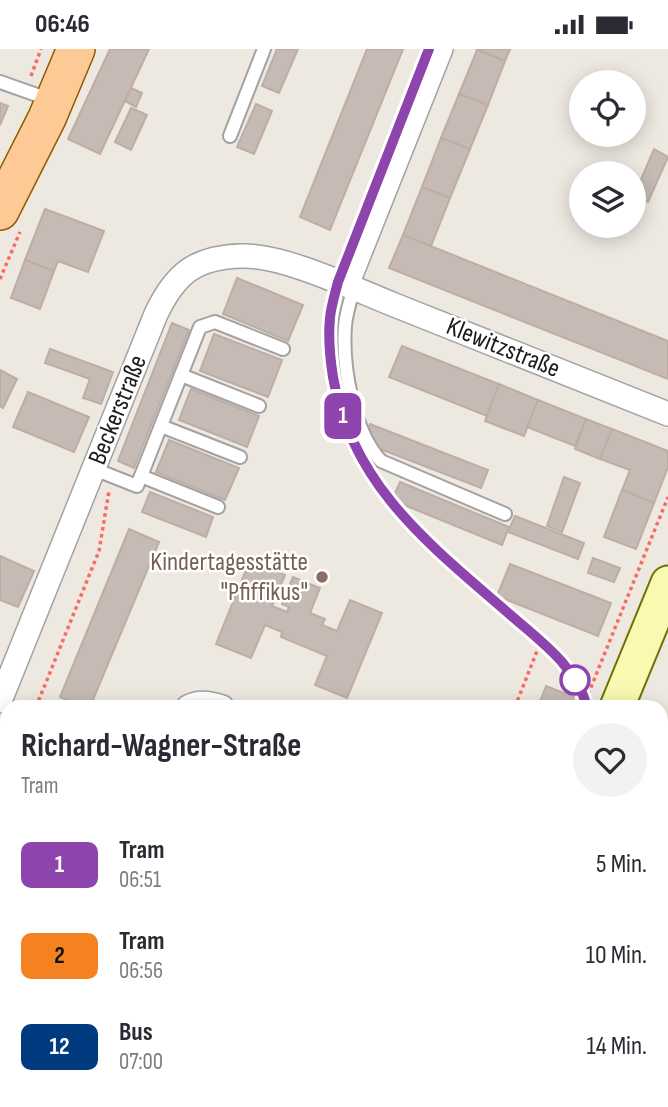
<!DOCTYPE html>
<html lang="de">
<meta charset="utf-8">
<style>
:root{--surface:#fff;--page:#f2f2f3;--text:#2b2b33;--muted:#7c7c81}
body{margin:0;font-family:"Sofia Sans Condensed",sans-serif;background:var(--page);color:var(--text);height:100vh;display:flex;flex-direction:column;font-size:26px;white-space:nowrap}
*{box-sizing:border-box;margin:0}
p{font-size:23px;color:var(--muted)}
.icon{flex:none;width:38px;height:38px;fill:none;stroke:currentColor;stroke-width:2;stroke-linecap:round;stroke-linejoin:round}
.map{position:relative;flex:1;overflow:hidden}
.panel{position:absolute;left:0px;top:651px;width:668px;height:408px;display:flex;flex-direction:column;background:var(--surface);border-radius:21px 21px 0 0;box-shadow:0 4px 18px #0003}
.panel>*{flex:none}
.badge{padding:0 14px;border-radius:10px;font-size:24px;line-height:46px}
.tools{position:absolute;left:569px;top:21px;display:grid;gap:14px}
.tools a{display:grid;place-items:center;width:77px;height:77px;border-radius:50%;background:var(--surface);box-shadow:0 4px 18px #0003;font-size:35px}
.map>.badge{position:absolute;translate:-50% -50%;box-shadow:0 0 0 4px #fff}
.round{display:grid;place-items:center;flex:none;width:74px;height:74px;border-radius:37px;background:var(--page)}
.head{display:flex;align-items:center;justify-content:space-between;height:119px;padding:0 21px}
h1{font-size:33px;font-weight:700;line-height:52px}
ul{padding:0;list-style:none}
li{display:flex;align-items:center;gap:21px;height:91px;padding:0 21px}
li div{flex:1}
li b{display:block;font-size:26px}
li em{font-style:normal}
li .badge{min-width:77px;font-weight:700;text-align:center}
.status{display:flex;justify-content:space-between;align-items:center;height:49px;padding:0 35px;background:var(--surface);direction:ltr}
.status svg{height:19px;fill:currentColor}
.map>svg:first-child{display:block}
.building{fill:#c5bab4;stroke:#bfada3;stroke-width:2}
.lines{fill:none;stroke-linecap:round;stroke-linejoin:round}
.lane-casing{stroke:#a2a2a2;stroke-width:16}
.street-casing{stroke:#a2a2a2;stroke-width:26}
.secondary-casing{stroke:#6e7202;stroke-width:37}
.primary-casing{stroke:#935800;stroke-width:40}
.path{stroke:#fc6862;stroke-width:3.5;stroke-dasharray:3.5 3.5;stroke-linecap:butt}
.lane{stroke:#fff;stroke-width:12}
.street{stroke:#fff;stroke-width:23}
.secondary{stroke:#faf9b1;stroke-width:33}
.primary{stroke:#fdca95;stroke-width:37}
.tram{stroke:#696969;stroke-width:2}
.line-casing{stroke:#fff;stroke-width:16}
.line{stroke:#8e44ad;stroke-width:10}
.education-dot{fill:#8d6e63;stroke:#fff;stroke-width:2.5}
.stop-dot{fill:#fff;stroke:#8e44ad;stroke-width:3.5}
.labels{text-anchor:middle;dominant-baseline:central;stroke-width:5;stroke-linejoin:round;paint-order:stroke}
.street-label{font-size:26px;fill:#1b1b1b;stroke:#fff}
.education-label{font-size:26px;fill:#785e54;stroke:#fff;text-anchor:end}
</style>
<div class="status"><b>06:46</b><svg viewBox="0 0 49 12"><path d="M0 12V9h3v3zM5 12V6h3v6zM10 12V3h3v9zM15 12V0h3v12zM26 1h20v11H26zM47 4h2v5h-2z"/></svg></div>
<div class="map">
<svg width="668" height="1058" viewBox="0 0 668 1058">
<rect width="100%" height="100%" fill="#ede8e0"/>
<g class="building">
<polygon points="110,0 149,0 100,105 68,90"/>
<polygon points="277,0 298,0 279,44 262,37"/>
<polygon points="367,0 403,0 330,181 300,168"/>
<polygon points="477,0 510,0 505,12"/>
<polygon points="477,1 505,12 488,56 459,45"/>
<polygon points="131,39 142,44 136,58 125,52"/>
<polygon points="459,45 488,56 470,100 441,89"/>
<polygon points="0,54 8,57 0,76"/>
<polygon points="256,55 272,62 254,105 237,98"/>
<polygon points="131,59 147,66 131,101 115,93"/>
<polygon points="441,89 470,100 450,149 422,138"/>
<polygon points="654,100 668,108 648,153 634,147"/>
<polygon points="422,138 450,149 431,197 403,186"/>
<polygon points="45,160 104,182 88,223 58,212 54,222 25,211"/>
<polygon points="403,186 668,292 668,330 389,219"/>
<polygon points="25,211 54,222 40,260 11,249"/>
<polygon points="237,229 303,256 288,292 223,265"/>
<polygon points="172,274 189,281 134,419 118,412"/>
<polygon points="214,285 282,311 268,348 200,322"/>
<polygon points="402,297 499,335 487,367 389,328"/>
<polygon points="50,300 113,323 101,355 83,349 90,330 45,314"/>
<polygon points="0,321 17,330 3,359 0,357"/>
<polygon points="499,335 538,351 524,387 485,372"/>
<polygon points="191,340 259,367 247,398 179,371"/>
<polygon points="28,343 89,368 74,403 13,378"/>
<polygon points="538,351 586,370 575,397 527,378"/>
<polygon points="586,370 612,380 600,410 575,400"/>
<polygon points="370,375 488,421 481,439 380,400 367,383"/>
<polygon points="612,380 668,402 668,418 654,454 622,441 630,421 600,410"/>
<polygon points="169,391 239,419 225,451 156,423"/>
<polygon points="564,428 580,434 562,483 547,477"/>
<polygon points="400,433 509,478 502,496 392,451"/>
<polygon points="622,441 654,454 636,500 604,488"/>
<polygon points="150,443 213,468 206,488 142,463"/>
<polygon points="515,467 584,494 578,510 508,483"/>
<polygon points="129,480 159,493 90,658 84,658 60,648"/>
<polygon points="0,507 34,522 18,558 0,551"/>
<polygon points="593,509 620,519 614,533 588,524"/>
<polygon points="250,511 285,526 272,557 287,563 289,558 282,555 293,528 320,539 310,564 325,570 322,576 337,582 350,551 382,564 347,649 315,636 327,607 281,588 282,583 265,576 251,609 216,595"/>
<polygon points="510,515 611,554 598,587 497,547"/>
<polygon points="546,637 574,648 570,658 538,658"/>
<polygon points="7,778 7,855 0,853 0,796"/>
<polygon points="0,900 7,903 7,937 0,934"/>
<polygon points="668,1036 668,1058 659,1058"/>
<polygon points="352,1052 384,1052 382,1058 349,1058"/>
<polygon points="513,1052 559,1052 556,1058 510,1058"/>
</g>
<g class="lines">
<g class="lane-casing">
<g id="lane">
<polyline points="0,33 37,46"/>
<polyline points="230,87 264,0"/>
<path d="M 354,239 C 350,252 346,264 345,277 C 342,317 353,382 381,412 L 505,465"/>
<polyline points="181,326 259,357"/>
<polyline points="161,377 240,408"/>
<polyline points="94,420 137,437 200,278 215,273 283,300"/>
<polyline points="141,427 218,458"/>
</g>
</g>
<g class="street-casing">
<g id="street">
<polyline points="347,236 441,0"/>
<path d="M 0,652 L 156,265 C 175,225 195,208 242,207 C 284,206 352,239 392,255 C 484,292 576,329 668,365"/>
<path d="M 188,658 C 198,652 211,654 222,658"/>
<polyline points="0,1014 7,1016"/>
<polyline points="94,1052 109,1058"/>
<polyline points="9,1058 11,1052"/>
<polyline points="284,1058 286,1052"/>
</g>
</g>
<g class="secondary-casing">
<g id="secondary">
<polyline points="617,658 668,534"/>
<polyline points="452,1058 455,1052"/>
</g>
</g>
<g class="primary-casing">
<polyline id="primary" points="0,162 47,69 76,0"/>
</g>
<g class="path">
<polyline points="31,27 41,0"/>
<polyline points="0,230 20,183"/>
<polyline points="571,640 593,653"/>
<polyline points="36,658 99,502 109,442"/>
<polyline points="515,658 537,602"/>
<polyline points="583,658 668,448"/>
<polyline points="0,747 7,730"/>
<polyline points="0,882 7,884"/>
<polyline points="662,936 668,918"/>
<polyline points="340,1058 343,1052"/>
<polyline points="419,1058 422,1052"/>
<polyline points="483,1058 486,1052"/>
</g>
<use href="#lane" class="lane"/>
<use href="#street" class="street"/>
<use href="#secondary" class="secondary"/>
<use href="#primary" class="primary"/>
<g class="tram">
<path d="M 428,0 L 338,233 C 335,245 331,257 330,269 C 328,289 330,309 333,328 C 352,438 434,499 514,569 C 542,594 577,619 587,658"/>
<polyline points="449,1058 452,1052"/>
</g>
</g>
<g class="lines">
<g class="line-casing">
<path id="line" d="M 429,0 L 338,233 C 335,245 331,257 330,269 C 328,289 330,309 333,328 C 352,439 434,499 514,569 C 543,594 577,619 587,658"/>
</g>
<use href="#line" class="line"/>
</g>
<circle class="education-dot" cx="322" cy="528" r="7"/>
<circle class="stop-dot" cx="575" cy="631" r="14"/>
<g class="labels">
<g class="street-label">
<text transform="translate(503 299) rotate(22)">Klewitzstraße</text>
<text transform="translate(118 361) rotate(-68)">Beckerstraße</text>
</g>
<g class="education-label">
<text x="308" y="513">Kindertagesstätte<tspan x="308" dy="30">"Pfiffikus"</tspan></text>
</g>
</g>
</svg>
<div class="tools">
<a><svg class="icon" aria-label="locate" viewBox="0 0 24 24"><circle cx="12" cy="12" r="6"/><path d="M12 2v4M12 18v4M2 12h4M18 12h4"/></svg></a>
<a><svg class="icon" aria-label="layers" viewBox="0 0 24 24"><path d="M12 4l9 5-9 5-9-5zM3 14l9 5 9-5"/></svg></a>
</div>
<b class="badge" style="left:343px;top:367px;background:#8e44ad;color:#fff">1</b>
<section class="panel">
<div class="head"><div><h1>Richard-Wagner-Straße</h1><p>Tram</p></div><a class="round"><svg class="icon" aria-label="heart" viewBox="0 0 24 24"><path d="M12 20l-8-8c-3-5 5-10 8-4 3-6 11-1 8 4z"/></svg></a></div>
<ul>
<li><span class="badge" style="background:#8e44ad;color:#fff">1</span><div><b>Tram</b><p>06:51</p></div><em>5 Min.</em></li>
<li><span class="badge" style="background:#f58220;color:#111">2</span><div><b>Tram</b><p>06:56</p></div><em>10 Min.</em></li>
<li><span class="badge" style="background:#003b80;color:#fff">12</span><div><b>Bus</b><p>07:00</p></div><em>14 Min.</em></li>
</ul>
</section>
</div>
